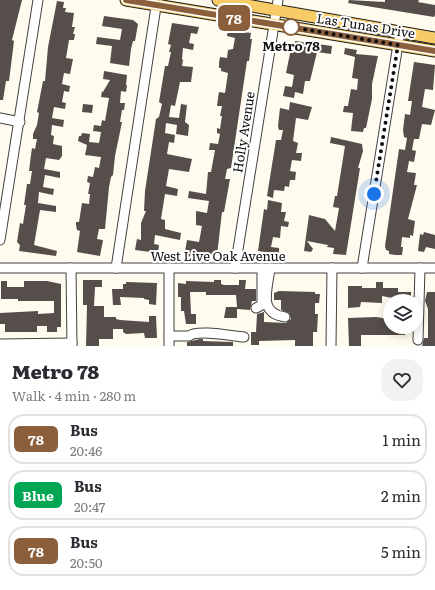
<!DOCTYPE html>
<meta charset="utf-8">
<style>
:root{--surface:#fff;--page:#f2f2f3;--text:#2b2b33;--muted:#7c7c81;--line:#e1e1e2}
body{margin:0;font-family:Literata,serif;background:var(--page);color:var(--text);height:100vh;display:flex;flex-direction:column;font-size:15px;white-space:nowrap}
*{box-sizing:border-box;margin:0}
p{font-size:13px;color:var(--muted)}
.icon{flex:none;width:22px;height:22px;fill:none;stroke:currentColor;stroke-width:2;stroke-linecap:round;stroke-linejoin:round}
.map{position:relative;height:346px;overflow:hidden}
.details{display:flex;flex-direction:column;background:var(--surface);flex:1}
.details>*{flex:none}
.badge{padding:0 8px;border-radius:6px;font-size:14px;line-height:26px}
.fabs{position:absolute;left:383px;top:294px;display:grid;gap:8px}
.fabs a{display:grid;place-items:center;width:40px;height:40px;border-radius:50%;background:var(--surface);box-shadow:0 2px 10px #0003;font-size:20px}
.you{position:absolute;width:20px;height:20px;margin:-10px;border:3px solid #fff;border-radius:50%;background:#1a73e8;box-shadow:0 0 0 6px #1a73e833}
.map>.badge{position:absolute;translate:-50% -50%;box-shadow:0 0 0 2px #fff}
.round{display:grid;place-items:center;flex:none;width:42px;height:42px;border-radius:16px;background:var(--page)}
.overview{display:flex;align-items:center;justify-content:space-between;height:68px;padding:0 12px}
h1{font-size:19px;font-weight:800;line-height:30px}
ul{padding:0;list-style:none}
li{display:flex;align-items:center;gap:12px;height:50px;margin:0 8px 6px;padding:0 4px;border:2px solid var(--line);border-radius:16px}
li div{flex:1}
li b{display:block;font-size:15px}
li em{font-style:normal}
li .badge{min-width:44px;font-weight:700;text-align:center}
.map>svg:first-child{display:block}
.building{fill:#564e4a}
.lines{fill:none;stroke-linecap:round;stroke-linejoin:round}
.minor-casing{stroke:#414141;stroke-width:11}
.major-casing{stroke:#1f1f1f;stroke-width:13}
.minor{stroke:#fff;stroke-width:9}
.major{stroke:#f7cc66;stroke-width:11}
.line-casing{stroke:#fff;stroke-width:9}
.line{stroke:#8b5e3c;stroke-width:6}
.walk{stroke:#0e0e0e;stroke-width:4;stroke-dasharray:0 7.2}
.stop-dot{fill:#fff;stroke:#8b5e3c;stroke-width:2}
.labels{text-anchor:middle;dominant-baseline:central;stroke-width:4;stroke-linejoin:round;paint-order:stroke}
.street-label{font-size:13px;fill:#0e0e0e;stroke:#fff}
.stop-label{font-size:13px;font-weight:bold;fill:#0e0e0e;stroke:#fff}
</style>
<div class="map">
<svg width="435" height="346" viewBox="0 0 435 346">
<rect width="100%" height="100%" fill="#fffbee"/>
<g class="building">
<polygon points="0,0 22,0 12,40 14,41 9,81 6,81 3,100 0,100"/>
<polygon points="349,0 385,2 385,0 419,0 418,2 435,5 435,15 434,17 348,3"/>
<polygon points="57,1 64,2 63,8 66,8 65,12 74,13 72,27 75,27 73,34 75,34 74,40 69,40 66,58 73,59 70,74 64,73 62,84 70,86 69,92 64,91 62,102 66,103 65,109 54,107 52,118 64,120 63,127 52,125 51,135 54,136 53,144 62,146 62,156 59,160 46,158 44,169 60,172 60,178 45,175 43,187 54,189 53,195 39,192 38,203 56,206 56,212 40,210 34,245 57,251 56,256 19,251 20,245 17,242 20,223 23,224 26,205 24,205 27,184 30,184 32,171 29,171 31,155 32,148 35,149 37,139 33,139 33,134 37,125 39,113 37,112 43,81 45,81 48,47"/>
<polygon points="104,16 133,20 138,24 135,41 133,41 131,49 129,66 110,63 112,46 96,44 97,37 120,40 122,29 102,26"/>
<polygon points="172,23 199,27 197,34 191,33 189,43 194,44 193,50 183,48 182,59 183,60 182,66 193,67 191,82 180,82 175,106 171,105 169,117 179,118 181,104 187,105 185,122 189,125 188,136 176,134 177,125 166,123 165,133 175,135 174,143 169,142 167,154 192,159 189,172 169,169 166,186 178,189 177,196 165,194 161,219 165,220 165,229 181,233 180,240 155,235 154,244 159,245 158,253 135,250 137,239 141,240 141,223 146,211 144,211 145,191 156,119 159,117 162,104 159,102 165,66 168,66 171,52 169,52 171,45 168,44"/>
<polygon points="228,29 251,33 250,39 252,39 249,61 247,61 231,168 227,169 225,179 230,179 224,212 222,212 217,255 191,251 190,257 184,257 187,240 199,242 202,226 196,225 196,211 207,213 209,201 188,198 189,191 206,194 208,172 211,172 215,150 209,150 210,143 218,144 220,134 217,133 217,128 220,129 222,116 220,116 222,106 217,106 218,98 219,92 225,93 228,73 221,71 221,68 219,68 219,63 220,57 227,58 228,50 233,49 235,38 227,36"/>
<polygon points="295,41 332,46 331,54 317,52 310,81 305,81 303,94 295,92 294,98 283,96 285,86 292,87 294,75 286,73 292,44 295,44"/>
<polygon points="345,48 357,50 356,54 378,56 372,84 372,99 366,128 364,128 363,132 351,131 353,113 343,112 344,106 348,106 351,89 357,90 358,79 352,78 355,57 344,54"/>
<polygon points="414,62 435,65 433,90 425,89 422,107 435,110 431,125 422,124 419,139 414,139 412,150 416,151 414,162 409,161 407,172 416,173 414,185 417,185 408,219 415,221 413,236 410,235 410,238 402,237 401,247 403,247 402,255 395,255 389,254 389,251 386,250 385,246 399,149 405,150 407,138 404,137 403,130 405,114 410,115 412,101 408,101"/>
<polygon points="104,71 127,75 126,85 127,85 126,92 121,91 120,103 125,103 124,110 122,110 120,122 122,122 115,156 113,175 111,177 109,187 105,229 99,229 97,239 103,240 100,256 77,252 80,231 77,230 76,225 76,222 79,222 82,203 89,204 90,194 88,194 90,183 87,182 88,176 93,177 95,167 99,168 101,157 85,155 87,145 78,141 79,136 81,136 82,133 90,134 89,142 99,143 101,132 93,131 94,125 101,126 102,120 105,121 109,98 101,97 102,91 103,92 110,80 103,79"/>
<polygon points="290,102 312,107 308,120 296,118 293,141 298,143 296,153 302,153 301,161 292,160 290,171 296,172 295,180 290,180 289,187 285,186 284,191 274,190 273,198 267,196 276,140 281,140 283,130 279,130 278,126 280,108 289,110"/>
<polygon points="83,104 93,105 92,113 82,112"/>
<polygon points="331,137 362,144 363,151 358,168 360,168 346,255 333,254 334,248 327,247 328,245 307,241 313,249 311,252 304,251 309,215 325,219 335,231 339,208 333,207 335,196 337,196 345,146 330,143"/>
<polygon points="268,200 282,203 281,212 286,212 284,221 289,222 288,227 281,226 280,238 273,237 271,247 279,248 279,254 258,251 264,209 267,210"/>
<polygon points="424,232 435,235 435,249 426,247 424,252 418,251 420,234 423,235"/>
<polygon points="83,280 102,280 102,287 95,287 94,306 104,306 104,317 116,317 116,319 120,320 149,322 149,316 156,316 157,338 145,338 144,333 126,334 123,332 123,329 113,329 113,339 99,339 99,346 86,346 87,305 83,305"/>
<polygon points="214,280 221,280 221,284 224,285 239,285 239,280 246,280 245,289 256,289 256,301 252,301 250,310 237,309 237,318 224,318 226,307 237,307 236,295 206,295 206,292 190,292 191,314 196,314 196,324 186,324 184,311 181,311 181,297 178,297 178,283 186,284 186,281 214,282"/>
<polygon points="1,281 7,281 7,287 24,287 24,281 47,281 61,284 61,327 57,327 57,332 47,332 47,326 37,326 37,332 5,332 5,324 0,324 0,313 38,311 38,314 54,313 54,301 18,301 18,299 1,299"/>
<polygon points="126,282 157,283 156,305 149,304 149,300 144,299 144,298 120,297 121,305 113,305 112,289 123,289 123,284 126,284"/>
<polygon points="376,282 383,282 383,288 398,288 398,292 411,292 411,296 413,296 413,301 392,301 392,298 382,296 382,303 361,302 360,307 348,308 348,286 362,286 362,288 376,288"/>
<polygon points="279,291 315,292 315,294 320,294 319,303 315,303 315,314 318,314 317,332 313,332 313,346 295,346 295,340 259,341 259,345 251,345 251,332 256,332 257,314 264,312 264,322 286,323 291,319 289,313 281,310 281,300 274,300 274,293"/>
<polygon points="427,292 435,292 435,346 422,346 424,338 428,338 428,309 425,301"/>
<polygon points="376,317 389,319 389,327 406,327 405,335 361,335 361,346 349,346 348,318"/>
<polygon points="200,339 203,339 203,341 233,342 233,346 187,346 187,342"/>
</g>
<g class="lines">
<g class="minor-casing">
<g id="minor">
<polyline points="0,118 20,122"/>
<polyline points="0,240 38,0"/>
<polyline points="0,268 435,268"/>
<polyline points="71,268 72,346"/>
<polyline points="116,268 157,0"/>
<polyline points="169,268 169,346"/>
<polyline points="235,268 278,0"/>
<path d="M 270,268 C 268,289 257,313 285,317"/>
<polyline points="362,268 400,32"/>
<polyline points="256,308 262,305 262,268"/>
<path d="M 169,336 L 189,336 C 197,329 232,336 244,337"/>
<polyline points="418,340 420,268"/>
<polyline points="0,344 72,343"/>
<polyline points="331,346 332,268"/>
</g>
</g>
<g class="major-casing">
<g id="major">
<polyline points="126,0 435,51"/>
<polyline points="218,0 435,38"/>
</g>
</g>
<use href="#minor" class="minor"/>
<use href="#major" class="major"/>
</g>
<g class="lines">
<g class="line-casing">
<polyline id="line" points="126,0 435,51"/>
</g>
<use href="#line" class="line"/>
<polyline class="walk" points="291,27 398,45 374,194"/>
</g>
<circle class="stop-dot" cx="291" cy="27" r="8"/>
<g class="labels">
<g class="street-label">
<text transform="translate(366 25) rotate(9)">Las Tunas Drive</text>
<text transform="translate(243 132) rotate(-81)">Holly Avenue</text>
<text x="218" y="255">West Live Oak Avenue</text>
</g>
<g class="stop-label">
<text x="291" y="45">Metro 78</text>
</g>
</g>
</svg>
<div class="fabs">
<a><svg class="icon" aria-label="layers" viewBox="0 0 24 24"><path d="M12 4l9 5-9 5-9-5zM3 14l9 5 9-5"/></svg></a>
</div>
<div class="you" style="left:374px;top:194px"></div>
<b class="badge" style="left:234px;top:18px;background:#8b5e3c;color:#fff">78</b>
</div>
<section class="details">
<div class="overview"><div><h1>Metro 78</h1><p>Walk · 4 min · 280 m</p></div><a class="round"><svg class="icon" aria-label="heart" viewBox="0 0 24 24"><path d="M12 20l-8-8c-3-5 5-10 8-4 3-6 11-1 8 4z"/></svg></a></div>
<ul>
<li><span class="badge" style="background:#8b5e3c;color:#fff">78</span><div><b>Bus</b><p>20:46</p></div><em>1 min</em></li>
<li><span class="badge" style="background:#00a651;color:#fff">Blue</span><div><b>Bus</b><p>20:47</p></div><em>2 min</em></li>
<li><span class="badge" style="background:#8b5e3c;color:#fff">78</span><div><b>Bus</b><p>20:50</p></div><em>5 min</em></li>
</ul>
</section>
